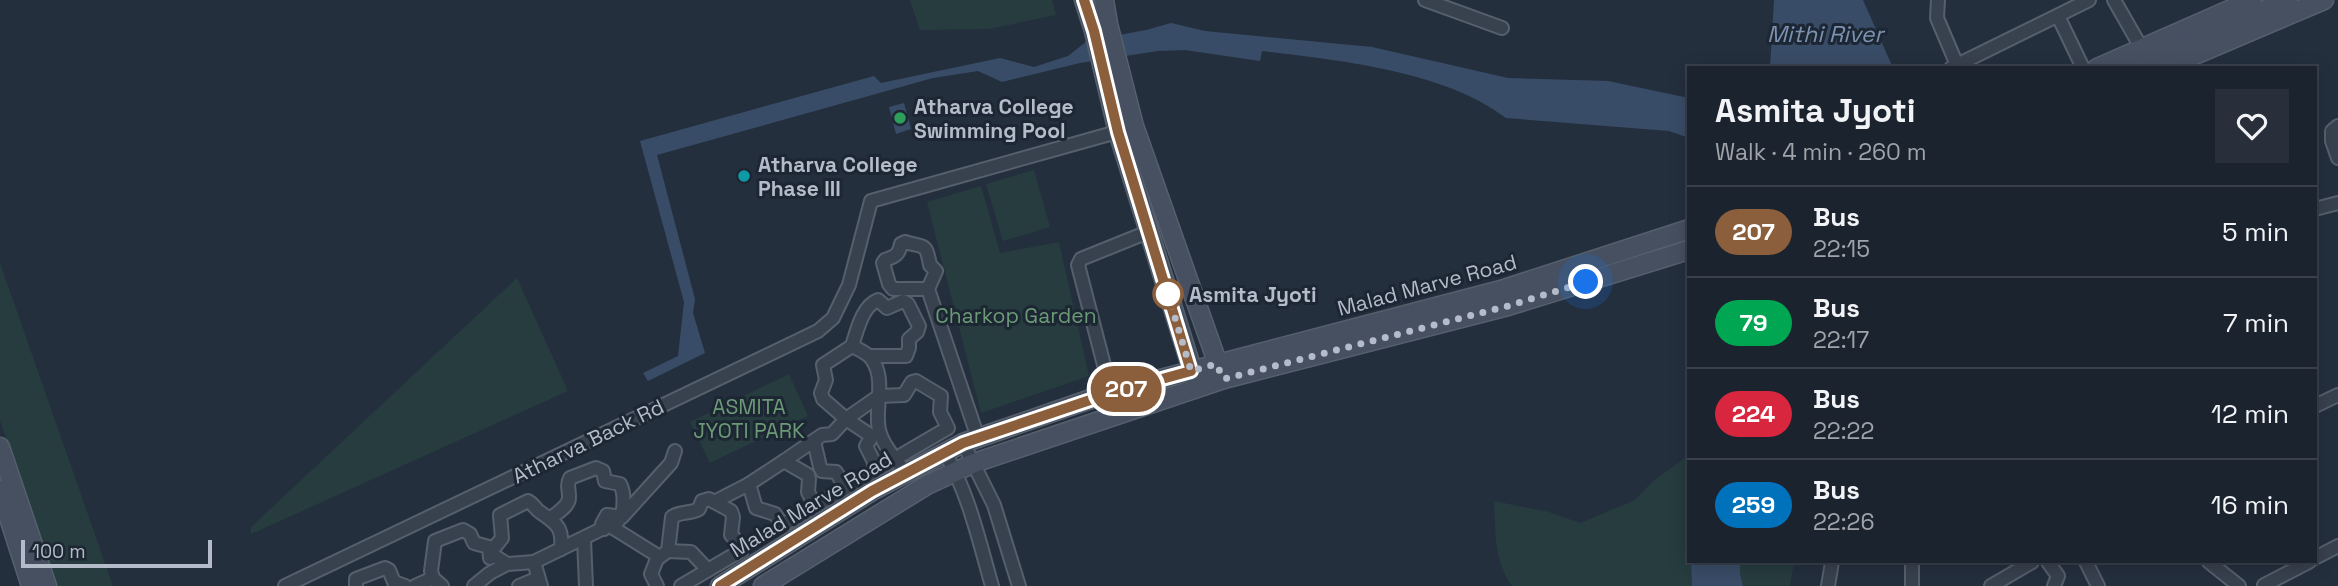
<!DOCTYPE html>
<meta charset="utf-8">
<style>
:root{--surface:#1b232e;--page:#282f3a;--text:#f1f3f6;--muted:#a0a4aa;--line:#39404a}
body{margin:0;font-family:"Space Grotesk",sans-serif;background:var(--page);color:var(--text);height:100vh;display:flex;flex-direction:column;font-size:26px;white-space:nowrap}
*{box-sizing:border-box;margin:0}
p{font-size:23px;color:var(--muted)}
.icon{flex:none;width:38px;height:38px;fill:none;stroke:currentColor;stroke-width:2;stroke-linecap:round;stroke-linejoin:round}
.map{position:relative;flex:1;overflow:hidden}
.drawer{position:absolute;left:1687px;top:66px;width:630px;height:497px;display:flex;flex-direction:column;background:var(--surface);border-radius:0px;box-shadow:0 4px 18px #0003,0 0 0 2px var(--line)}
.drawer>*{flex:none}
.badge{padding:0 14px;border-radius:23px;font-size:24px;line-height:46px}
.scale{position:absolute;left:21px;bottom:18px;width:191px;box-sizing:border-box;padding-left:7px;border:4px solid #b4bcc9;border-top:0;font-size:19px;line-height:24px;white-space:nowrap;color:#b4bcc9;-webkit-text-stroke:5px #1d2633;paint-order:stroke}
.you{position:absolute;width:35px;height:35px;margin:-18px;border:5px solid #fff;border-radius:50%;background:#1a73e8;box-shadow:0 0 0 10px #1a73e833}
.map>.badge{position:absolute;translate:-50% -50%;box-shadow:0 0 0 4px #fff}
.round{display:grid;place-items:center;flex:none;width:74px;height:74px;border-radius:0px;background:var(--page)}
.headline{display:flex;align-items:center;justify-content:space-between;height:119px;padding:0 28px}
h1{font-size:33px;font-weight:700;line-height:52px}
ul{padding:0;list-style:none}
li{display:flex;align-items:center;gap:21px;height:91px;padding:0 28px;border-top:2px solid var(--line)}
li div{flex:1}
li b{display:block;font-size:26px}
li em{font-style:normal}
li .badge{min-width:77px;font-weight:700;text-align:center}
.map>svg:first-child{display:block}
.green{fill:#263c3f}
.water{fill:#394c67}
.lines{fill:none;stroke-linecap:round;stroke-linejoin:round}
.minor-casing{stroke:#565f6c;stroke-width:16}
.secondary-casing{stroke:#565f6c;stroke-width:21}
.minor{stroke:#38414e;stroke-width:12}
.secondary{stroke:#465061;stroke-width:18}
.line-casing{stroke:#fff;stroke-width:16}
.line{stroke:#8b5e3c;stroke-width:10}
.walk{stroke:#b4bcc9;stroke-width:7;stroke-dasharray:0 12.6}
.leisure-dot{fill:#2e9e5b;stroke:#1d2633;stroke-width:2.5}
.culture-dot{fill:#0f9aa8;stroke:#1d2633;stroke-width:2.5}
.stop-dot{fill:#fff;stroke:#8b5e3c;stroke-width:3.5}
.labels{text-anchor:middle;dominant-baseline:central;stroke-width:6;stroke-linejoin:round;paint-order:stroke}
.poi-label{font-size:21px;font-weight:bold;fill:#b4bcc9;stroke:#1d2633;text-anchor:start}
.street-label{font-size:21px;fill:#b4bcc9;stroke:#1d2633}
.stop-label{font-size:21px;font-weight:bold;fill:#b4bcc9;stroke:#1d2633;text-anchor:start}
.park-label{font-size:21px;fill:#6b9a76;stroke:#1d2633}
.water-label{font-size:23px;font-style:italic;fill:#7c92b1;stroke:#1d2633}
</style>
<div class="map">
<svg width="2338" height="586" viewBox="0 0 2338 586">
<rect width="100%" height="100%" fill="#242f3e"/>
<g class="green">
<polygon points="910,0 1052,0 1056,15 989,29 920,30"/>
<polygon points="1034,170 1050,227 1003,241 986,184"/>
<polygon points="981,186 1000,253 1059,242 1089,376 981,413 927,202"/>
<polygon points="0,263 113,586 56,586 0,420"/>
<polygon points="517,278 568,391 251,534 251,527"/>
<polygon points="789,374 808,416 710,463 690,422"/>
<path d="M 1689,455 L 1689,562 L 1691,562 L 1692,586 L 1512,586 C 1493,558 1496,534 1494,501 L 1549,512 L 1580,523 L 1635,500 L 1653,481 Z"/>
<polygon points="1740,562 1794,562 1790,586 1743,586 1740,573"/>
</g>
<g class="water">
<polygon points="1774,0 1863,0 1893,68 1770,68"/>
<path d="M 1171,23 L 1205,31 L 1372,47 L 1508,78 L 1608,81 L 1689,98 L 1689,138 L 1669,131 L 1506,118 C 1445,71 1338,60 1262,51 L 1260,61 L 1185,50 L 1158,51 L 1080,63 L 1002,82 L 978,71 L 933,78 L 657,155 L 695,299 L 693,313 L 705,353 L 648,381 L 643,373 L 678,356 L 684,302 L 640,141 L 874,76 L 881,83 L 1000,58 L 1034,67 L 1068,56 L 1087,41 L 1146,30 Z"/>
<polygon points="904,103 911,129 896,134 889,107"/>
<polygon points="1691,562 1740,562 1740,573 1743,586 1692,586"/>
</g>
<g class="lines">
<g class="minor-casing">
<g id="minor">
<polyline points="1425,0 1502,28"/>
<polyline points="1938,0 1937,18 1957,65"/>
<polyline points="2114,0 2142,49"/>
<polyline points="2058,16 2083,68"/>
<polyline points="1951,68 2089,0"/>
<polyline points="2338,126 2332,131 2332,141 2338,158"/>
<polyline points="2315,209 2338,203"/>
<path d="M 928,289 L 893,289 L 889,284 L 883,263 L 885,260 C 895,256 899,255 901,244 L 905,242 C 926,248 926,243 930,265 L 936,271 L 928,289 L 978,438"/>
<path d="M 852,346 C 857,331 862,306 878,300 L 887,308 L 903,301 L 908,304 L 919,326 L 917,332 L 909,339 L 909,348 L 906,356 L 870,356"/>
<polyline points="1111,392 1078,265 1081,259 1148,232"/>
<polyline points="2315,406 2338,395"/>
<polyline points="814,441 820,467 822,471 836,472 846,488"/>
<polyline points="963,443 994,505 1019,586"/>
<path d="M 945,453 C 969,494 979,541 992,586"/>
<polyline points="784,461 822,435 832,434 846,419 870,435 871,438 866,446 874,462 874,471"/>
<path d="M 749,484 L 756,508 L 775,514 L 781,523 L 786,523 C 840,492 894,459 948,428 L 940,412 L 941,396 L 916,381 L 912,382 L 904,395 L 879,396 L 846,419 L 823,399 L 821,393 L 826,380 L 823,365 L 852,346 C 858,349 867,353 871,358 C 887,378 874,408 879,430 C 883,446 897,461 906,473"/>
<polyline points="714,502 749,484 784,461 808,475 809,479 808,492 815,506"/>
<polyline points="610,526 655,554 657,559 651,574 657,586"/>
<polyline points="604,529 602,524 607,515 622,517 671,463 675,451"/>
<polyline points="584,539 586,586"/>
<polyline points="668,551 691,552 708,570"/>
<polyline points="2315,558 2338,546"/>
<path d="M 657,559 L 668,551 L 672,517 C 681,511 690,514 699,509 L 702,501 L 709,499 L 731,511 L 733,517 L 731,535 L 741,545 L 742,550 L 681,586"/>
<polyline points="534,562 541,586"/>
<polyline points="1912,562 1912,586"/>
<polyline points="2048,562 2058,576 2054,586"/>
<polyline points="2086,562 2098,586"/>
<polyline points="2209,562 2239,586"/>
<path d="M 507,564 L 490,553 L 502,538 L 500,515 L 528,501 C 534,504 535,509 540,512 C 557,524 563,527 561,549"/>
<polyline points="2264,585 2309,562"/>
<polyline points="285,586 818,331 833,318 849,285 871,201 1124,130"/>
<polyline points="356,586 356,579 385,568 389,570 394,582 405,586"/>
<polyline points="415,586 433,578"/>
<polyline points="442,586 433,578 431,571 435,541 463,530 470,534 474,543 489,547 490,558"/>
<path d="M 474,586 L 490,573 L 507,564 L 534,562 L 618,521 C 625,513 625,493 620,484 L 605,481 L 603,471 L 596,468 L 570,478 C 566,486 569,487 569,496 C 570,506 558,512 551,518"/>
<polyline points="519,586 538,578"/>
<polyline points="1828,586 1832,562"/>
<polyline points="1991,586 2032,562"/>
</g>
</g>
<g class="secondary-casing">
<g id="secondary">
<polyline points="1084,0 1094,31 1118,132 1195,379"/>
<polyline points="1104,0 1108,24 1134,126 1221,373"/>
<polyline points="2097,68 2252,0"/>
<polyline points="2135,68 2288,0"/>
<polyline points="2164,68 2324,0"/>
<polyline points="0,447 47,586"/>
<polyline points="0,490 31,586"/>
<polyline points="720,586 872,491 963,443 1111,392 1501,290 1689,229"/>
<polyline points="763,586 927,485 974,463 1224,379 1508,306 1689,250"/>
</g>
</g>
<use href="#minor" class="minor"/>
<use href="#secondary" class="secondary"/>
</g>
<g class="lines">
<g class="line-casing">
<polyline id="line" points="720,586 872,491 963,443 1111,393 1191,371 1118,132 1094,31 1084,0"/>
</g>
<use href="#line" class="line"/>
<polyline class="walk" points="1168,294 1191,371 1216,364 1224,379 1508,306 1586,282"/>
</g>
<circle class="leisure-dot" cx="900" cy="118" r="7"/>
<circle class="culture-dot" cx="744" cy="176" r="7"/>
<circle class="stop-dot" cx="1168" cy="294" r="14"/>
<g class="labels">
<g class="poi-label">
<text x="914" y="106">Atharva College<tspan x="914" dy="24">Swimming Pool</tspan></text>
<text x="758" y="164">Atharva College<tspan x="758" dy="24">Phase III</tspan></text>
</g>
<g class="street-label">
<text transform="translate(1427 285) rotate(-15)">Malad Marve Road</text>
<text transform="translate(588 441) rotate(-26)">Atharva Back Rd</text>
<text transform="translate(811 504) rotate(-31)">Malad Marve Road</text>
</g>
<g class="stop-label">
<text x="1189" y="294">Asmita Jyoti</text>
</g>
<g class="park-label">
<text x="1016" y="315">Charkop Garden</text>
<text x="749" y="406">ASMITA<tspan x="749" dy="24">JYOTI PARK</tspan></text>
</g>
<g class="water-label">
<text x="1825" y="34">Mithi River</text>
</g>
</g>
</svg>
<div class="scale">100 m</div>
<div class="you" style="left:1586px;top:282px"></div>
<b class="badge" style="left:1126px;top:389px;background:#8b5e3c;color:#fff">207</b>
<section class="drawer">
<div class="headline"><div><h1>Asmita Jyoti</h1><p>Walk · 4 min · 260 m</p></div><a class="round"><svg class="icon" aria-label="heart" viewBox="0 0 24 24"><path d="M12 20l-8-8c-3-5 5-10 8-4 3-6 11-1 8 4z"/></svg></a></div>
<ul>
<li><span class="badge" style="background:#8b5e3c;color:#fff">207</span><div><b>Bus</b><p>22:15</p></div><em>5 min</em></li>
<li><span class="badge" style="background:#00a651;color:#fff">79</span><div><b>Bus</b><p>22:17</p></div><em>7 min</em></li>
<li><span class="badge" style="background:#d7263d;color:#fff">224</span><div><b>Bus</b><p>22:22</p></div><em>12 min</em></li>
<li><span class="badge" style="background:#0072bc;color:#fff">259</span><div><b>Bus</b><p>22:26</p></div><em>16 min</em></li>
</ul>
</section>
</div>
